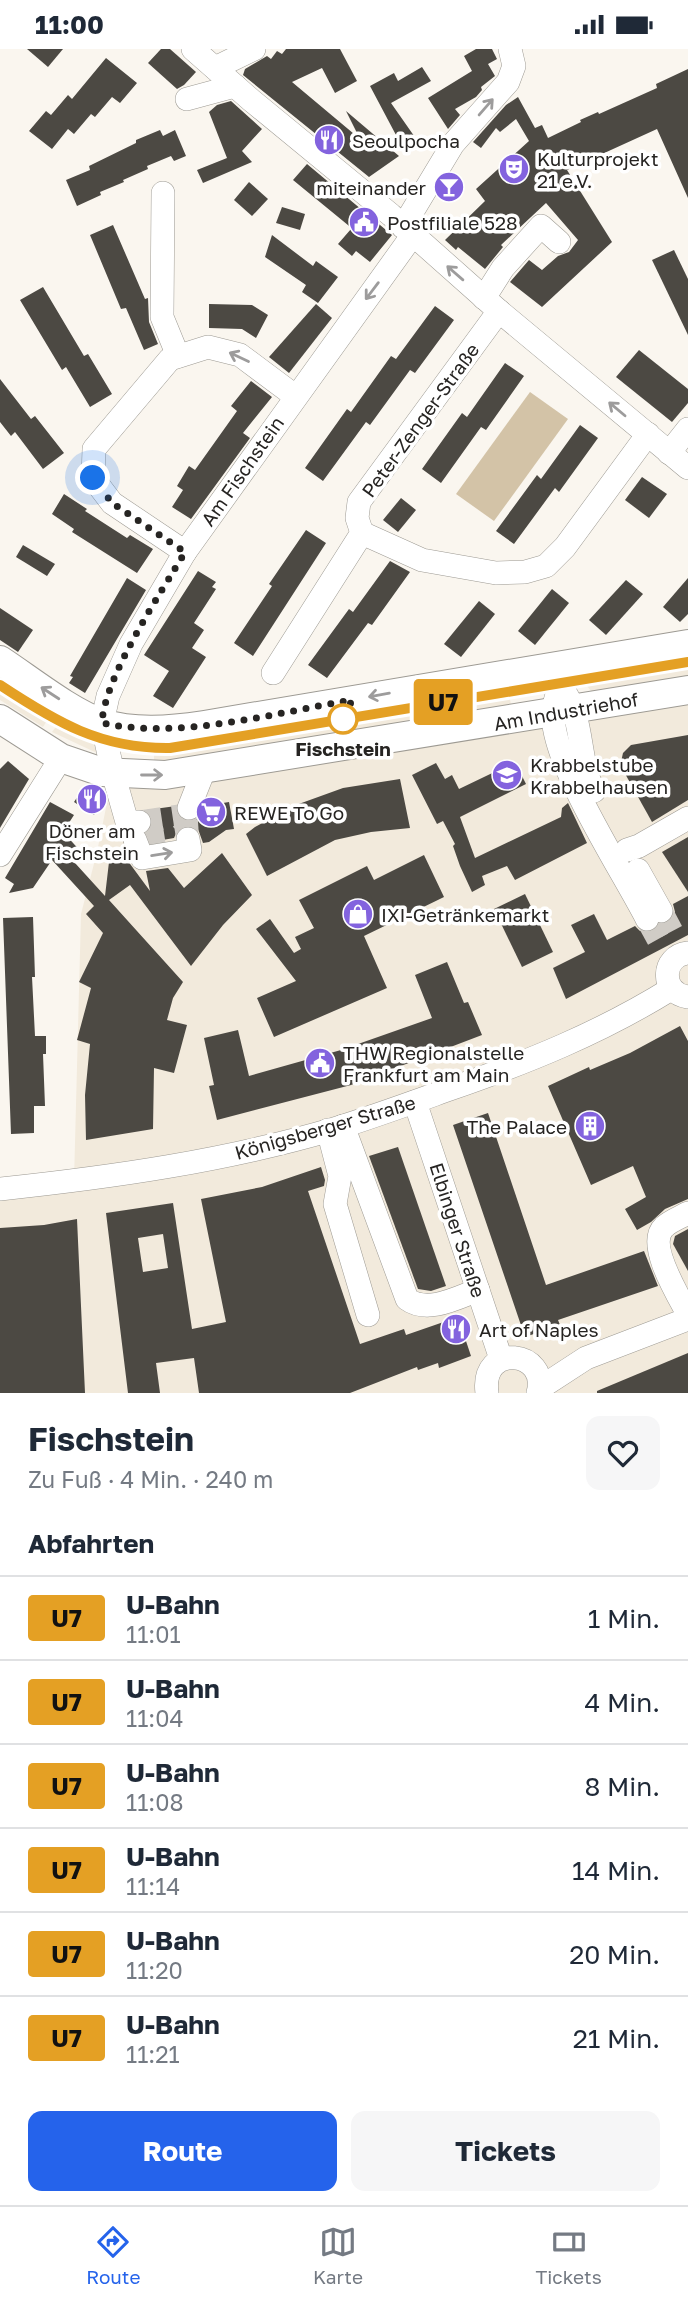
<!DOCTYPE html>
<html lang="de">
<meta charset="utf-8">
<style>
:root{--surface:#fff;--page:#f6f6f7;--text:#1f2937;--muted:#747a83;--line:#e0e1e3;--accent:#2563eb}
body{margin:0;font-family:"Golos Text",sans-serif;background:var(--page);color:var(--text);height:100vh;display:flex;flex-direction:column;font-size:26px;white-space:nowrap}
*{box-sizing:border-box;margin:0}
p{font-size:23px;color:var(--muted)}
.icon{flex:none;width:38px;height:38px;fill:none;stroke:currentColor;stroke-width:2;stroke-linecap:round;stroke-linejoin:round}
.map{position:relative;height:1344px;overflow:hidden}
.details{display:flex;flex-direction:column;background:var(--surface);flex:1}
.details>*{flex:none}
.badge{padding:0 14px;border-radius:5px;font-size:24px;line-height:46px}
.you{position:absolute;width:35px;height:35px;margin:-18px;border:5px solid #fff;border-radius:50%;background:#1a73e8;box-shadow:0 0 0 10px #1a73e833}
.map>.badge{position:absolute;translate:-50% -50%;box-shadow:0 0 0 4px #fff}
h2{padding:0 28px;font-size:26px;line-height:63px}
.round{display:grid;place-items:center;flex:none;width:74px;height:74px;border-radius:14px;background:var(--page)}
.summary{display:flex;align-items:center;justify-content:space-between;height:119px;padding:0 28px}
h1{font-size:33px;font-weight:700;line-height:52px}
.primary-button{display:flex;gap:14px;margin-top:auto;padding:14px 28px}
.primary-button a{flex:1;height:80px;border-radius:14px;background:var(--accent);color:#fff;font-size:28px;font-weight:700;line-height:80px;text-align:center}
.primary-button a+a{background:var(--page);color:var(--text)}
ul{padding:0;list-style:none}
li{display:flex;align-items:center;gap:21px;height:84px;padding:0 28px;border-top:2px solid var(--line)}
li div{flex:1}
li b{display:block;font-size:26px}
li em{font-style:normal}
li .badge{min-width:77px;font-weight:700;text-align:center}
.status{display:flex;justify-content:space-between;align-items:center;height:49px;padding:0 35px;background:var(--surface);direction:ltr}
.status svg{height:19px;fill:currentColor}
.tab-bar{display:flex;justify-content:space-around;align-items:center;height:98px;border-top:2px solid var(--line);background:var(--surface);font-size:19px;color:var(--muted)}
.tab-bar a{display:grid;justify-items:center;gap:4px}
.tab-bar .on{color:var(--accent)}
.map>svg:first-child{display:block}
.built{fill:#f2eadc}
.green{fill:#d3c3a7}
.building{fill:#4c4943;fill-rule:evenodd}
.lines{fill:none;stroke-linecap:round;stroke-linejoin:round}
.minor-tunnel{stroke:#d0ccc6;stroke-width:23;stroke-dasharray:23 11;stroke-linecap:butt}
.minor-casing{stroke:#9d9a93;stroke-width:24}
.major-casing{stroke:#9d9a93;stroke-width:30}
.minor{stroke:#fff;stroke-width:23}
.major{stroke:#fff;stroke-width:28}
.tram{stroke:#898681;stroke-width:2}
.oneway{stroke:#9d9c9c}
.line-casing{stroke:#fff;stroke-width:16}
.line{stroke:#e4a024;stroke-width:10}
.walk{stroke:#262422;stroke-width:7;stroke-dasharray:0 12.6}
.stop-dot{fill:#fff;stroke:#e4a024;stroke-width:3.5}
.labels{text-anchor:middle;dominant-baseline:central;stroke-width:7;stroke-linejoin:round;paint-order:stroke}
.poi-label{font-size:19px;fill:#262422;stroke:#fff;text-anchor:start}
.street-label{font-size:19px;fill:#262422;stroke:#fff}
.stop-label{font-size:19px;font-weight:bold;fill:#262422;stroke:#fff}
</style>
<div class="status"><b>11:00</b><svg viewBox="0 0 49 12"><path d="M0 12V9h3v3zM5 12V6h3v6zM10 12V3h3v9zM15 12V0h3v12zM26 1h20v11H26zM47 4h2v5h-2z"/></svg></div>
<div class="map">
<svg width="688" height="1344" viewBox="0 0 688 1344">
<rect width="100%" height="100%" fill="#faf6ef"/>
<g class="built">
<polygon points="688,608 688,627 592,643 582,631 588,625"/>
<polygon points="0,631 52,664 43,678 0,651"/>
<polygon points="508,639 511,656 154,714 154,695 208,689"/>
<polygon points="688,650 688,1344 0,1344 0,1140 74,1132 81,865 97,803 113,724"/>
<polygon points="62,670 99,687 99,705 52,683"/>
</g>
<polygon class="green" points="530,343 568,370 494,472 456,445"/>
<g class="building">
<polygon points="27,0 63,0 48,18"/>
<polygon points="161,0 170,0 196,23 184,36 177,40 148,14"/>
<polygon points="286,0 340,0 357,32 335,44 322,19 292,33 360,90 346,62 399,107 369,128 243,26 245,20 267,7 271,10 277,2 282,5"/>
<polygon points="476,0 492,0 497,10 488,15 495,27 481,38 482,41 476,48 455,60 460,66 448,80 428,49 472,22 464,7"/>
<polygon points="106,9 137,34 120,54 112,48 95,68 91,65 74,85 68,80 52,100 29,82 46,62 51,66 68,46 72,50"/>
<polygon points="422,18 431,32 391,54 419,94 405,103 370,37 394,24 398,32"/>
<polygon points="688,20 688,149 657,80 567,121 612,193 542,258 510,233 529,211 542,221 558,207 569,203 578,191 546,154 501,196 503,198 485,220 458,198 456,201 445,191 485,152 476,140 529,92 516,70 500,83 496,79 481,99 473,93 506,56 518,48 535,79 542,76 548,89 581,73 580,71 598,63 599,65 657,39 656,35"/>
<polygon points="231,52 262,80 242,102 252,113 203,134 197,121 227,109 209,63 217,56"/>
<polygon points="160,81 163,87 175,81 186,107 174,112 171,107 147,117 148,120 123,131 124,133 100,143 101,146 77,157 66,131 90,121 89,117 136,94 136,91"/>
<polygon points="307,115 392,186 370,213 356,202 352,207 338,195 351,180 354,181 293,131"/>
<polygon points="249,133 268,150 252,167 234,151"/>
<polygon points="282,158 305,165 300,181 276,174"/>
<polygon points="113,176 145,250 148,249 149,273 158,295 144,301 126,259 121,260 90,186"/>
<polygon points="272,186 313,217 316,212 338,228 318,254 302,243 306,236 265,208"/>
<polygon points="674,201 688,230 688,286 652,211"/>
<polygon points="43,238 84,307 88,305 112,345 90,358 66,318 62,321 20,251"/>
<polygon points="209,255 252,256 268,266 256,289 242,280 209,279"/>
<polygon points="316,255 332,269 289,324 269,308"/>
<polygon points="435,257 454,271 415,324 410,321 370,376 366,373 323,432 305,419 347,360 351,363 391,307 396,310"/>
<polygon points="639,301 688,340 688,354 672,373 616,328"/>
<polygon points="505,314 524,327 486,381 481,378 441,434 422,420 462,364 467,368"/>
<polygon points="0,330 31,370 35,367 64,404 43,420 15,383 11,387 0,373"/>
<polygon points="251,332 272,348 243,384 250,389 191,470 172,458 183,441 177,437 189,417 195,421 237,362 231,357"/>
<polygon points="580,376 598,389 559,443 555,439 514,495 496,482 537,426 541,430"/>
<polygon points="642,428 667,445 649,469 625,451"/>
<polygon points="64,445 87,460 85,462 127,489 130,486 153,500 137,524 72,483 74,480 52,465"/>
<polygon points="401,449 416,461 398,483 383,471"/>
<polygon points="306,481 326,494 253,607 234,594 272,537 269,535"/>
<polygon points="23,496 55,515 47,527 16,508"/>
<polygon points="390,512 410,523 372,576 368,574 327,629 308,616 349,560 353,563"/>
<polygon points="198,522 216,533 212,538 216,540 194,574 204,581 192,599 206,608 173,659 153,647 169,622 144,606"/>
<polygon points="127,529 146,541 85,644 69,634 73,628 70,627"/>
<polygon points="688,529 688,565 680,573 663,558"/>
<polygon points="626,531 643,545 606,586 589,571"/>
<polygon points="552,540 569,554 535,596 518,582"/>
<polygon points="479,552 495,565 461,608 444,595"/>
<polygon points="0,559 33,581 18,603 0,591"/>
<polygon points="688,686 688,751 652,773 623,721 621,713 623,704 631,696"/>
<polygon points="8,712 29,730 0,779 0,720"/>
<polygon points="515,713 526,735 460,768 475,809 561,768 562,759 568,754 587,794 515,831 507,817 482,827 485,836 472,843 460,817 453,797 455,795 443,772 437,775 412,726 436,714 445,730 452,726 459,740"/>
<polygon points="400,730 410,779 371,783 335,791 267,827 246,785 255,778 296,756 343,739"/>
<polygon points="84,738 103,751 94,766 74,753"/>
<polygon points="50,753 74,766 63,783 84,806 75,814 105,847 109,813 122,804 150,842 146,822 168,819 184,839 222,804 252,846 223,876 191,917 130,836 109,851 183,933 173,949 167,971 187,976 174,1024 154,1019 153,1080 86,1091 85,1046 90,995 77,991 91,939 79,933 103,884 86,865 94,857 52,811 33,839 9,844 14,835 5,829"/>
<polygon points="229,753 234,780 226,781 209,793 203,794 198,780 186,776 178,780 174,789 151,793 147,784 151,779 153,772 147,761 176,757 179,768 190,773 198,769 205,757"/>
<polygon points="688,788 688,843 662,803"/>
<polygon points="424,806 444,848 364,887 387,939 274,988 257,949 296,932 256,880 270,870 294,904 301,900 295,888 314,879 299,851 367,817 374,831"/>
<polygon points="525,845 553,903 522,918 494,860"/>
<polygon points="688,847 688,886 566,950 553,919 585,903 571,876 594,865 607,891 635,877 640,882 653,883 660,876 667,874 673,870 675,863 673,855"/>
<polygon points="33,868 35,928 32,928 35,987 46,987 46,1005 43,1005 45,1057 34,1057 34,1084 11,1085 3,869"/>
<polygon points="447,913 464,954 468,953 482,986 351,1036 217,1071 209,1037 214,1036 204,989 238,981 249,1027 341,1001 432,969 415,926"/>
<polygon points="680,977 688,992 688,1150 665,1160 651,1173 637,1181 625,1160 646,1148 633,1117 591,1136 548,1037 589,1018 590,1021 630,1004"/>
<polygon points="488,1064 546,1236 644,1202 658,1237 558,1271 560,1276 525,1288 453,1076"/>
<polygon points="398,1098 446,1237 431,1242 418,1240 369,1107"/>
<path d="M 321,1118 L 325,1131 L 324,1137 L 308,1142 L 360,1295 L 404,1280 L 406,1286 L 458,1268 L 471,1307 L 439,1319 L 438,1314 L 418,1321 L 417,1318 L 350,1344 L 199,1344 L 194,1309 L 156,1314 L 160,1344 L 128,1344 L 106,1164 L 173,1154 L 192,1280 L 226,1273 L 201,1150 L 262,1138 ZM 163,1185 L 168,1219 L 143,1223 L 138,1189 Z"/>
<polygon points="77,1170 85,1344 0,1344 0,1179 44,1176"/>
<polygon points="688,1180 688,1222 673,1195 675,1187"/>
<polygon points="688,1304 688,1344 597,1344 597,1342"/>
</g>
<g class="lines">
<g class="minor-tunnel">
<polyline points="139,773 186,766 189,759"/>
<polyline points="142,792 181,786 187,780 186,766"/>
<polyline points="661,862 677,892"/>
<polyline points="647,870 663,899"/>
</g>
<g class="minor-casing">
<g id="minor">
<polyline points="193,0 251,51 391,166 499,262 688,419"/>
<polyline points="215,19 254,0"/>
<polyline points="187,50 235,37"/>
<polyline points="163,144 162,268 178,307"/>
<polyline points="403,178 453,95 508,33 514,17 510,0"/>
<polyline points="484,249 503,219 541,177 559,193"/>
<polyline points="669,404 688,380"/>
<polyline points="362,484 422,511 496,524 525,523 546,517 565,498 648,385"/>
<polyline points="185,503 112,454 93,429 94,400 170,310 208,298 240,306 295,347"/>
<path d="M 596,615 L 578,623 L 560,636 C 557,645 554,654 553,663 C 551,714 622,821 647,870"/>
<polyline points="273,624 362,484 357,469 359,453 499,262"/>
<path d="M 566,645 C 584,675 578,712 594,742"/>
<polyline points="189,759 204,721"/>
<polyline points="139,773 127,773 113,724 102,674 108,647 131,595 185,503 412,187"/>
<polyline points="135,791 142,809 190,801 188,790"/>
<polyline points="627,801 639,797 688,769"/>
<polyline points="0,806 61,709"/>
<polyline points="638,821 661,862"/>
<path d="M 688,904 C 661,907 660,944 688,948"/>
<polyline points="415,1053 501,1310"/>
<path d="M 343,1077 L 407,1250 C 427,1265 457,1249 478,1241"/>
<polyline points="328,1081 340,1127 335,1155 368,1266"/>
<path d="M 0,1140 C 113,1128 225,1112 334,1080 C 373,1068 411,1054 450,1040 C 528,1013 600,984 671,940"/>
<path d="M 688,1164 C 681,1168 670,1172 664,1178 C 646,1195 679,1248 688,1265"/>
<polyline points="540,1339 586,1309 688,1270"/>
<path d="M 487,1344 C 480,1292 550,1302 538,1344"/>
</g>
</g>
<g class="major-casing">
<g id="major">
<path d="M 0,611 C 29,630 70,663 102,674 C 134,684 170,681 204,676 L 688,595"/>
<polyline points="0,670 61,709 102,723 165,726 688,641"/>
</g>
</g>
<use href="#minor" class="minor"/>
<use href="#major" class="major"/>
<path class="tram" d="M 0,636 C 57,673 99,700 170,699 L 688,613"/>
</g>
<defs><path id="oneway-shaft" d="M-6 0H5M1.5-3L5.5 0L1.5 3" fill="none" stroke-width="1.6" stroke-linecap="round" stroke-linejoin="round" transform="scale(1.75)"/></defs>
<g class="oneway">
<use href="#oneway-shaft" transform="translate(486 58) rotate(-49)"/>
<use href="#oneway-shaft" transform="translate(455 224) rotate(-139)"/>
<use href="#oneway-shaft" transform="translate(372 242) rotate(127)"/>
<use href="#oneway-shaft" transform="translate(239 308) rotate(-155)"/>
<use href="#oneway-shaft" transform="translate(617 360) rotate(-140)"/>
<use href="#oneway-shaft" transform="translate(50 644) rotate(-147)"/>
<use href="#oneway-shaft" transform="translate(379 646) rotate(170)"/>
<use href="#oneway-shaft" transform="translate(152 726)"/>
<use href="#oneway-shaft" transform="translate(162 805) rotate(-9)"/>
</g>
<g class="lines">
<g class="line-casing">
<path id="line" d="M 0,636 C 56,673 101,700 170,699 L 688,613"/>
</g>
<use href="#line" class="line"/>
<path class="walk" d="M 93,429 L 112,454 L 185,503 C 161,544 104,628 102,674 C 180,691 273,664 352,651 L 343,670"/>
</g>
<defs>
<g id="restaurant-disc" transform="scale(1.575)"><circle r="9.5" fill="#8363de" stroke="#fff"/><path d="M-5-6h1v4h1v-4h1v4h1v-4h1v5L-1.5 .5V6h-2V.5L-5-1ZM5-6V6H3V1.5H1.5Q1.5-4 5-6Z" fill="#fff"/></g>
<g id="theatre-disc" transform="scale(1.575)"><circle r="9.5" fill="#8363de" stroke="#fff"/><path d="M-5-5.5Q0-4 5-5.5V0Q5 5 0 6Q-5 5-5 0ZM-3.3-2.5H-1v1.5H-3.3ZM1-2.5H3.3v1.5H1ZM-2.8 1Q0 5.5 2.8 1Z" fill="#fff"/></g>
<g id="bar-disc" transform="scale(1.575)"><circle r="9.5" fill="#8363de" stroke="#fff"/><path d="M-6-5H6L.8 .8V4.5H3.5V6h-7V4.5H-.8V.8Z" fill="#fff"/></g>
<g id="civic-disc" transform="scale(1.575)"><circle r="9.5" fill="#8363de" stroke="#fff"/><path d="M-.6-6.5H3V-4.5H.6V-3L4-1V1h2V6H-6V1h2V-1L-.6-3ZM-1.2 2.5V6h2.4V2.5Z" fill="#fff"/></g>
<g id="school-disc" transform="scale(1.575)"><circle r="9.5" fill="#8363de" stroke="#fff"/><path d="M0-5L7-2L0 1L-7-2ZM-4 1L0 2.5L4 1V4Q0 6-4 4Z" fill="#fff"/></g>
<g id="supermarket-disc" transform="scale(1.575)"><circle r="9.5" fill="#8363de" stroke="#fff"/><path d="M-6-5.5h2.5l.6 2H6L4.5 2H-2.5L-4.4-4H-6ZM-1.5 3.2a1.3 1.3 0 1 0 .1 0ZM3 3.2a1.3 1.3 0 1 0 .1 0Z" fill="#fff"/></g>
<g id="shop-disc" transform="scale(1.575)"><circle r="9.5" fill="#8363de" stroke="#fff"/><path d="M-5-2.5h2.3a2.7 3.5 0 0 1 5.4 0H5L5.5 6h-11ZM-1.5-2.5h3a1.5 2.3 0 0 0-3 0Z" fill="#fff"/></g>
<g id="building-disc" transform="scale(1.575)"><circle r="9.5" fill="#8363de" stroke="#fff"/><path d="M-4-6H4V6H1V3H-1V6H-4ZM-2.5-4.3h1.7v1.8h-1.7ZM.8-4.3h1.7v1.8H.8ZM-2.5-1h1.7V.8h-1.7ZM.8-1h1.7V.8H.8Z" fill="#fff"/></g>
</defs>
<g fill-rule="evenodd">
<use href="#restaurant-disc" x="329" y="91"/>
<use href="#theatre-disc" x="514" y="120"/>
<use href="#bar-disc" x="449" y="138"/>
<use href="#civic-disc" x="364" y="173"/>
<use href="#school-disc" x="507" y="726"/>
<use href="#restaurant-disc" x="92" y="750"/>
<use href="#supermarket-disc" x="211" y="763"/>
<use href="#shop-disc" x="358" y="865"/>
<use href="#civic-disc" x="320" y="1014"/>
<use href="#building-disc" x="590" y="1077"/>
<use href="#restaurant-disc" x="456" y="1280"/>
</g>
<circle class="stop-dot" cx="343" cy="670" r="14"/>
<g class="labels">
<g class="poi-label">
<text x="352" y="91">Seoulpocha</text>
<text x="537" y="109">Kulturprojekt<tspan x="537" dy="22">21 e.V.</tspan></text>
<text x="426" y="138" text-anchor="end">miteinander</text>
<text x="387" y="173">Postfiliale 528</text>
<text x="530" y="715">Krabbelstube<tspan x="530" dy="22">Krabbelhausen</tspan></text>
<text x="234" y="763">REWE To Go</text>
<text x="92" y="781" text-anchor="middle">Döner am<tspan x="92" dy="22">Fischstein</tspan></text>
<text x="381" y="865">IXI-Getränkemarkt</text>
<text x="343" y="1003">THW Regionalstelle<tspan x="343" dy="22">Frankfurt am Main</tspan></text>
<text x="567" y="1077" text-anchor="end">The Palace</text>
<text x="479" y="1280">Art of Naples</text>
</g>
<g class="street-label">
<text transform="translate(420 371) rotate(-54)">Peter-Zenger-Straße</text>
<text transform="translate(242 422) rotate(-55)">Am Fischstein</text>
<text transform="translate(566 662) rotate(-10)">Am Industriehof</text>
<text transform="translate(325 1078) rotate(-16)">Königsberger Straße</text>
<text transform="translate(458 1181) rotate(72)">Elbinger Straße</text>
</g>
<g class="stop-label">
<text x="343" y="699">Fischstein</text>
</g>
</g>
</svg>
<div class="you" style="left:93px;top:429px"></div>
<b class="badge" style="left:443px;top:653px;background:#e4a024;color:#111">U7</b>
</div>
<section class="details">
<div class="summary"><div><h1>Fischstein</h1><p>Zu Fuß · 4 Min. · 240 m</p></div><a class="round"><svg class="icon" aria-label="heart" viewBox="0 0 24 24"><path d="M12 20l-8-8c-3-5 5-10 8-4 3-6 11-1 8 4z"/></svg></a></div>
<h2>Abfahrten</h2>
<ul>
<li><span class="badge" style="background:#e4a024;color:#111">U7</span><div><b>U-Bahn</b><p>11:01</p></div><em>1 Min.</em></li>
<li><span class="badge" style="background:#e4a024;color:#111">U7</span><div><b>U-Bahn</b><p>11:04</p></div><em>4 Min.</em></li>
<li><span class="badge" style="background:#e4a024;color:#111">U7</span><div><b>U-Bahn</b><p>11:08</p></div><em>8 Min.</em></li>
<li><span class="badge" style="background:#e4a024;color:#111">U7</span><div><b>U-Bahn</b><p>11:14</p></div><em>14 Min.</em></li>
<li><span class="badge" style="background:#e4a024;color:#111">U7</span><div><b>U-Bahn</b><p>11:20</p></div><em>20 Min.</em></li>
<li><span class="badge" style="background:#e4a024;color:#111">U7</span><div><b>U-Bahn</b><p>11:21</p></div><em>21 Min.</em></li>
</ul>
<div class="primary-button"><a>Route</a><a>Tickets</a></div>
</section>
<nav class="tab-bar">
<a class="on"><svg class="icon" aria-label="directions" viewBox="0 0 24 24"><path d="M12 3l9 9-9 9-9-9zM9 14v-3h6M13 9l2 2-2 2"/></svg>Route</a>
<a><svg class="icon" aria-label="map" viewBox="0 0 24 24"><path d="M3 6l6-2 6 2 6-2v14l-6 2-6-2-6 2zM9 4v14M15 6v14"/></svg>Karte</a>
<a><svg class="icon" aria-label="tickets" viewBox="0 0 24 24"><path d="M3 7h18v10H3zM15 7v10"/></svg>Tickets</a>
</nav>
